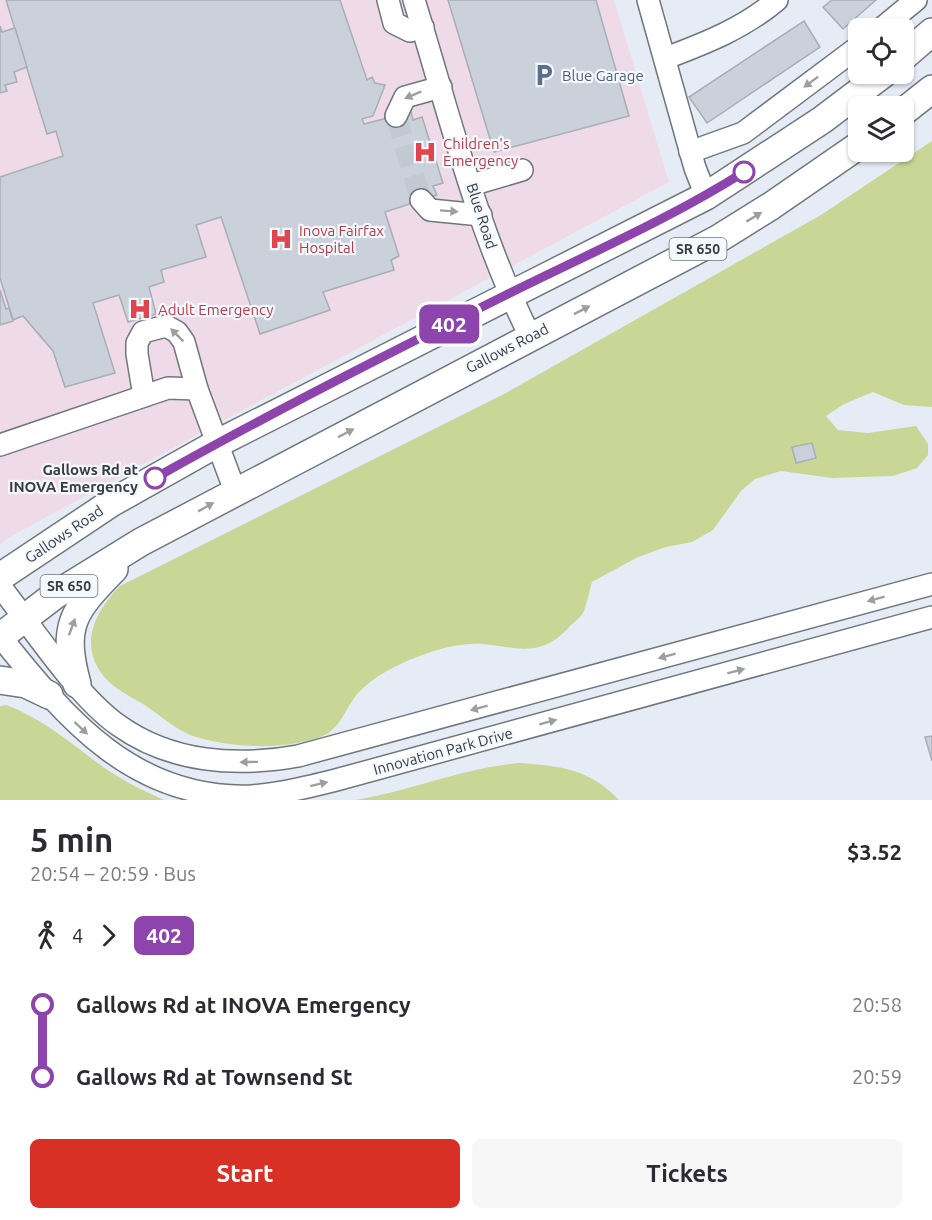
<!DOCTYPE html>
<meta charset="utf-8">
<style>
:root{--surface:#fff;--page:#f7f7f7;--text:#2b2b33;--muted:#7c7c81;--accent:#d93025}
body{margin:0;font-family:Ubuntu,sans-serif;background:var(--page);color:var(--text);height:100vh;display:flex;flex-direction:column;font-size:22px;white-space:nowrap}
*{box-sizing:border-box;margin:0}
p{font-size:20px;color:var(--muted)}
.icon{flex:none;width:33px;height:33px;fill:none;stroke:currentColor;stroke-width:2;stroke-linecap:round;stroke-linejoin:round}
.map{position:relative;height:800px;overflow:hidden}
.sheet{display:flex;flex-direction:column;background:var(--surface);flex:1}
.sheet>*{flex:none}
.badge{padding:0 12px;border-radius:9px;font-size:21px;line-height:39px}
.tools{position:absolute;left:848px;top:18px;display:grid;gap:12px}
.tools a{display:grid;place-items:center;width:66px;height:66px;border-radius:9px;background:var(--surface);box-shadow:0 2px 4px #0004;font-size:30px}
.map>.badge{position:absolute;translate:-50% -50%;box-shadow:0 0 0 3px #fff}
.legs{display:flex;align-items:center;gap:9px;height:66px;padding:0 30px;font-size:20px}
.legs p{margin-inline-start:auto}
.summary{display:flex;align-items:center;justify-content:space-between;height:102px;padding:0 30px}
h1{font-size:33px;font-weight:700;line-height:45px}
.action{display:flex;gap:12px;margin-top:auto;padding:12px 30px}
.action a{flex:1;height:69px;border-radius:9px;background:var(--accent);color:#fff;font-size:24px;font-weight:700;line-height:69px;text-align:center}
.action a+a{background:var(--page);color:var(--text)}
ul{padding:0 30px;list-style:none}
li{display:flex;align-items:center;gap:21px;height:72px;font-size:22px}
li i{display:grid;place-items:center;width:9px;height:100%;margin:0 8px;background:currentColor}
li i::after{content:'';width:15px;height:15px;margin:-8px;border:4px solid;border-radius:50%;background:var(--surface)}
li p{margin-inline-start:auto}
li:first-child i{background:linear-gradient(#0000 50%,currentColor 0)}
li:last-child i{background:linear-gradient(currentColor 50%,#0000 0)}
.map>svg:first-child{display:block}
.medical{fill:#efdae8}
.green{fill:#c9d695}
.building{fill:#cbd1db;stroke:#a8aeb8;stroke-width:1.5}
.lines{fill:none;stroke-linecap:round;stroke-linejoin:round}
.minor-tunnel{stroke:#c3c9d2;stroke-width:21;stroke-dasharray:21 10;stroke-linecap:butt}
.minor-casing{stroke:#70767f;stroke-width:24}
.major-casing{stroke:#70767f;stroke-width:30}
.minor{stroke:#fff;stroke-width:21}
.major{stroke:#fff;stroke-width:27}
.oneway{fill:#9c9ea0}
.line-1-casing{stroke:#fff;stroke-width:14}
.line-1{stroke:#8e44ad;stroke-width:9}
.stop-1-dot{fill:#fff;stroke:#8e44ad;stroke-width:3}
.labels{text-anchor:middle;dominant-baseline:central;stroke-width:4.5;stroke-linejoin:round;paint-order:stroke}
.shield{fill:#f4f9ff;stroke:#717579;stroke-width:1.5}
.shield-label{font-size:14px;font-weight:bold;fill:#393c40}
.service-label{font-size:15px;fill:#4e5e75;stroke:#f4f9ff;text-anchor:start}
.health-label{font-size:15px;fill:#be3a42;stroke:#f4f9ff;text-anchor:start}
.street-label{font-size:15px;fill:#393c40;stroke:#f4f9ff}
.stop-label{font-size:15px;font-weight:bold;fill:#393c40;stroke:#f4f9ff;text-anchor:end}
</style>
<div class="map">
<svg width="932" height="800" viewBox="0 0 932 800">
<rect width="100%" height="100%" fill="#e5ecf6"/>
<polygon class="medical" points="0,0 614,0 669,182 241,411 8,538 0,545"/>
<g class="green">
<path d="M 932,141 L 932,407 L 904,405 L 873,392 L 844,404 L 826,416 L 838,430 L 868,433 L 916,426 L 928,444 L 928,455 L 917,468 L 893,476 L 832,478 L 781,471 L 755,479 L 741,491 L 713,530 L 692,542 L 666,547 L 638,557 L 592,582 C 589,592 587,604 583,613 C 580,618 574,622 570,626 C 542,658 520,648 483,644 C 466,643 450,646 434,651 C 409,659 381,671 362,689 C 344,706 343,730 318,738 C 278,750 236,748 196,737 C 179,732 161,716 146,706 C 134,698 118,691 108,681 C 77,649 93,613 120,586 L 506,393 L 821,215 Z"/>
<path d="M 6,705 C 43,719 68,741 99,764 C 119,779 142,790 164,800 L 0,800 L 0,706 Z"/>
<path d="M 520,763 C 560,766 590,769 619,800 L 355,800 C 411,791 463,768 520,763 Z"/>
</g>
<g class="building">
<polygon points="6,0 340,0 367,80 372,77 375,83 385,85 373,116 362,119 364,124 411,112 413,120 422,117 443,183 433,186 437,195 385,212 399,256 391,260 394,270 323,292 330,310 260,334 221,217 196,225 206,257 161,270 164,282 149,287 156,314 128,322 119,295 93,303 115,373 65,387 53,351 23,316 13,320 0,278 0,177 63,156 56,131 47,134"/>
<polygon points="448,0 596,0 629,116 494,152"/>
<polygon points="832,0 876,0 843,29 823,7"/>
<polygon points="804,21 820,47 707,123 689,97"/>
<polygon points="0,26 2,32 15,28 27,67 14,72 17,82 5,85 7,91 0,93"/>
<polygon points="0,290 6,309 9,308 13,321 0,325"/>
<polygon points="812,443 816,458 796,463 792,447"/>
<polygon points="932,736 932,761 925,737"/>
</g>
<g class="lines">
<polyline class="minor-tunnel" points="396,116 421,200"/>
<g class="minor-casing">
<g id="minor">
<polyline points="388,0 394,23 410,31 423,27"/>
<path d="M 414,0 C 449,113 477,231 530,336"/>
<polyline points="648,0 695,168 706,196"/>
<polyline points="882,28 916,0"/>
<path d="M 666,58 C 706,43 744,28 777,0"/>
<polyline points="396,116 405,97 441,87"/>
<polyline points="690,152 743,133 858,47"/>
<polyline points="471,185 522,170"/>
<polyline points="421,200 430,210 481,215"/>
<polyline points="144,396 137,354 137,343 143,332 166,326 177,332 184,342 197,389 235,491"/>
<polyline points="0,445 168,388 197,389"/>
<path d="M 0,586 C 32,627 77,696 118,725 C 171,763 237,767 298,756 L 932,584"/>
<path d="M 0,636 C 66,719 134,800 251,796 C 280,794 308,787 336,780 L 932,617"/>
</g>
</g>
<g class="major-casing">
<g id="major">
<polyline points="903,57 932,32"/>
<polyline points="903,112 932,89"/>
<polyline points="0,577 111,503 216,444 706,196 822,120 883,74"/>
<polyline points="0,637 55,595 141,542 718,239 771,206 858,146"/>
<polyline points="0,680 26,684 49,695"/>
<path d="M 77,684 C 61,625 73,611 114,569"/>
</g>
</g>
<use href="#minor" class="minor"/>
<use href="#major" class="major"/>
</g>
<defs><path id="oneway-solid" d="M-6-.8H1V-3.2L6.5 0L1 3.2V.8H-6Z" transform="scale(1.5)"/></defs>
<g class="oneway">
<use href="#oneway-solid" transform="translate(811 82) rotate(143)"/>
<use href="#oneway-solid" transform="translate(413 95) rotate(157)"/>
<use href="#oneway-solid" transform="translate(449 211) rotate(4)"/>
<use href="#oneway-solid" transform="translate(754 217) rotate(-31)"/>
<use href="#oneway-solid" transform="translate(582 310) rotate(-27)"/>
<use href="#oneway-solid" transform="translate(177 335) rotate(-135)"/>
<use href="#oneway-solid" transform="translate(346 433) rotate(-28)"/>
<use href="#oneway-solid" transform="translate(206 507) rotate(-29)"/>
<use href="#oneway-solid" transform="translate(876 599) rotate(165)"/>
<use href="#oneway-solid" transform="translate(72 627) rotate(-70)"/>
<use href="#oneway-solid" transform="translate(667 656) rotate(165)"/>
<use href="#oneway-solid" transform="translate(736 671) rotate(-15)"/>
<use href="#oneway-solid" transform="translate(479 708) rotate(165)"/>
<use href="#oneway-solid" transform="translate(548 722) rotate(-15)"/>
<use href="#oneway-solid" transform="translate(81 728) rotate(43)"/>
<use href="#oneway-solid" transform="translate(249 762) rotate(179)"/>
<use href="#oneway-solid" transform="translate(319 784) rotate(-14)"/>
</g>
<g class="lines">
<g class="line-1-casing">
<path id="line-1" d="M 155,478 C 268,414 389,353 506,295 C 586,255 668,220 744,172"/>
</g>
<use href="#line-1" class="line-1"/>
</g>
<defs>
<g id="parking-bare" transform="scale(1.8)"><path d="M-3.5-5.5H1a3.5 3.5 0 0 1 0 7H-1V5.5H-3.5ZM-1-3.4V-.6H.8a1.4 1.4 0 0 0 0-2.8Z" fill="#5c6f8a" stroke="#f4f9ff" stroke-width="2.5" paint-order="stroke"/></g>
<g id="hospital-bare" transform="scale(1.8)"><path d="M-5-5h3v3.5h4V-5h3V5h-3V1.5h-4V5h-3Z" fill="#e0444e" stroke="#f4f9ff" stroke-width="2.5" paint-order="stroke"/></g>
</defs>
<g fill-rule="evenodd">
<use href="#parking-bare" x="544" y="75"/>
<use href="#hospital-bare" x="425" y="152"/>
<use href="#hospital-bare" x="281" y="239"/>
<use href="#hospital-bare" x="140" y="309"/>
</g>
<g class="stop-1-dot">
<circle cx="744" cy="172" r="10"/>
<circle cx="155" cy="478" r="10"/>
</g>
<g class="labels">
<g class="shield">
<rect x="669.5" y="238" width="57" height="22" rx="4.5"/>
<rect x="40.5" y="575" width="57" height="22" rx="4.5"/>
</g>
<g class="shield-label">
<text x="698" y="249">SR 650</text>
<text x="69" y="586">SR 650</text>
</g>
<g class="service-label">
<text x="562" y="75">Blue Garage</text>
</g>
<g class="health-label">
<text x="443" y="143">Children's<tspan x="443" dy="17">Emergency</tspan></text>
<text x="299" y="230">Inova Fairfax<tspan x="299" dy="17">Hospital</tspan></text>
<text x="158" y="309">Adult Emergency</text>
</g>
<g class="street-label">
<text transform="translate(482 216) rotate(72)">Blue Road</text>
<text transform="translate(507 348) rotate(-27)">Gallows Road</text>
<text transform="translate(64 534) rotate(-34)">Gallows Road</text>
<text transform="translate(443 751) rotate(-15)">Innovation Park Drive</text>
</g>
<g class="stop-label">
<text x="138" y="469">Gallows Rd at<tspan x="138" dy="17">INOVA Emergency</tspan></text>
</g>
</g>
</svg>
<div class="tools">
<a><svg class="icon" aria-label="locate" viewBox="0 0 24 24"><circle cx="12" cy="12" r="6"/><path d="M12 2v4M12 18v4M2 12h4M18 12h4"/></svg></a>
<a><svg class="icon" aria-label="layers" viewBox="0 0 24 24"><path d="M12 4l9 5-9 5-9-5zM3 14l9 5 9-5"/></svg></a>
</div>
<b class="badge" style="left:449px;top:324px;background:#8e44ad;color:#fff">402</b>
</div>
<section class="sheet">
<div class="summary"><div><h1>5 min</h1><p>20:54 – 20:59 · Bus</p></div><b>$3.52</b></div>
<div class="legs"><svg class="icon" aria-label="walk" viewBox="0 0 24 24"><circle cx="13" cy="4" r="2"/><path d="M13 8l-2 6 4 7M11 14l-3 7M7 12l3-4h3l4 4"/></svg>4<svg class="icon" aria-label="forward" viewBox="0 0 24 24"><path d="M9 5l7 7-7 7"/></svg><b class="badge" style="background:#8e44ad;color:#fff">402</b></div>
<ul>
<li><i style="color:#8e44ad"></i><b>Gallows Rd at INOVA Emergency</b><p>20:58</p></li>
<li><i style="color:#8e44ad"></i><b>Gallows Rd at Townsend St</b><p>20:59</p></li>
</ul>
<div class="action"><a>Start</a><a>Tickets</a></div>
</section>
